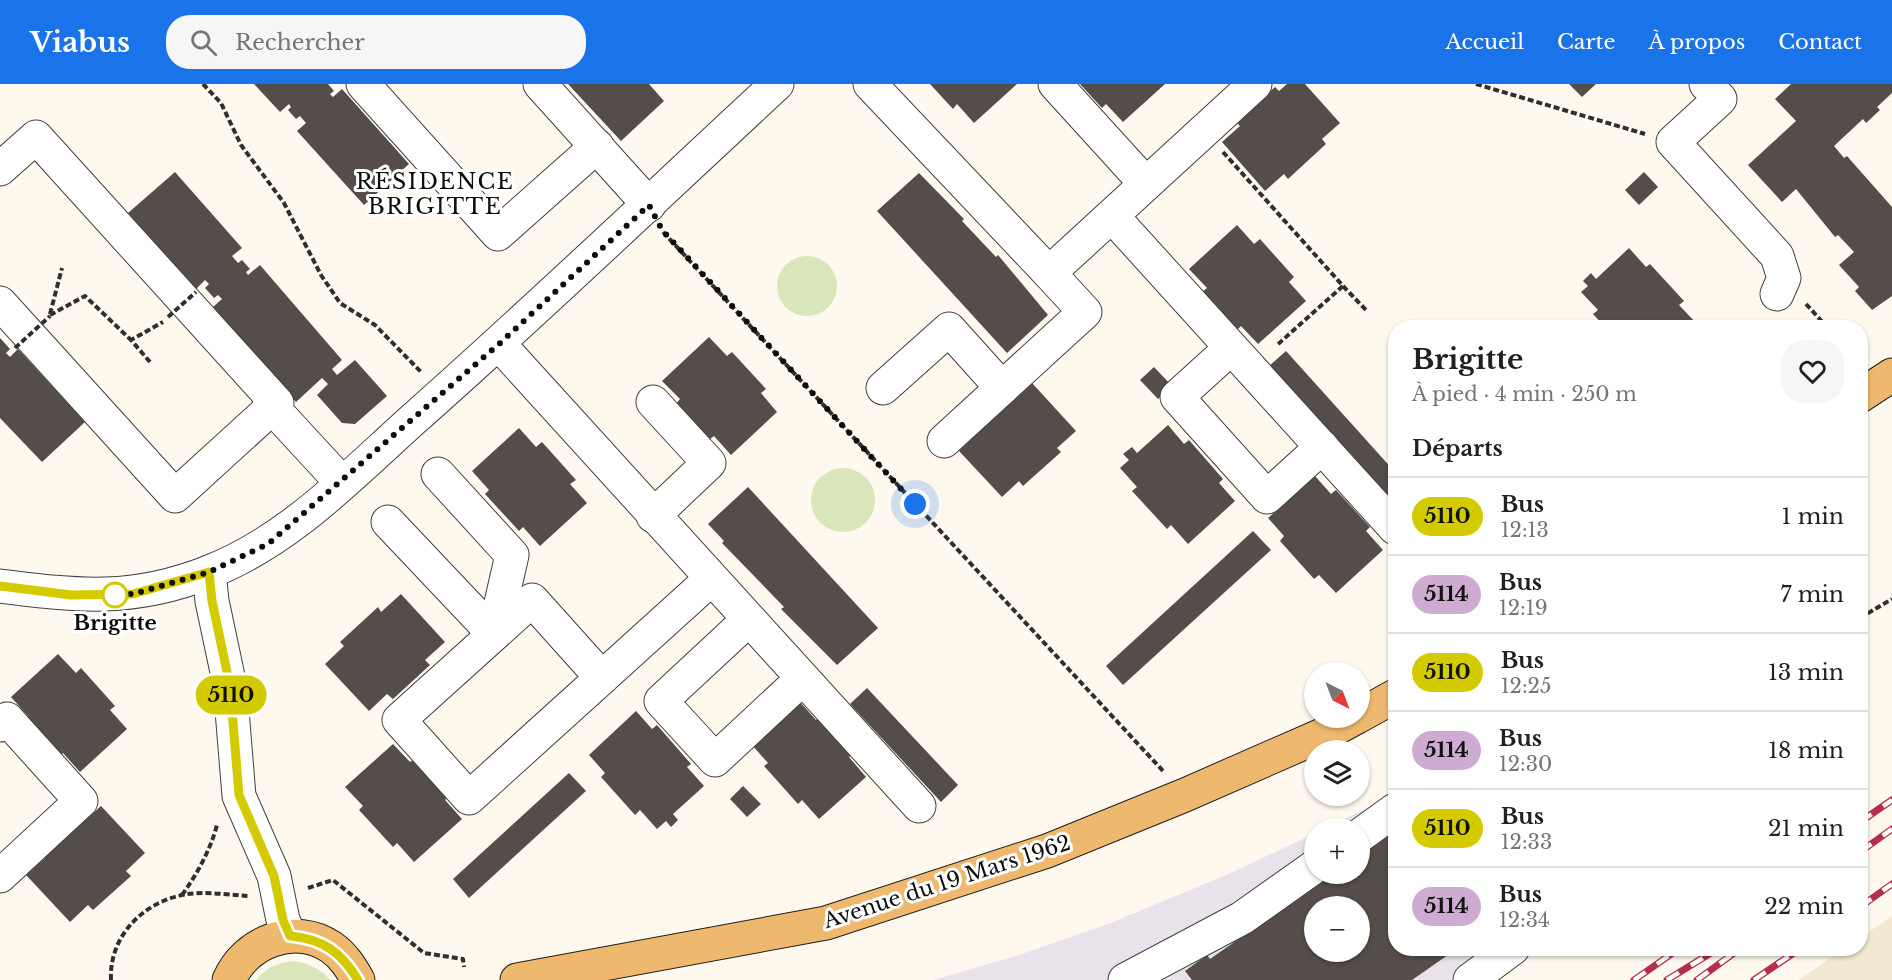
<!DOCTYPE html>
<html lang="fr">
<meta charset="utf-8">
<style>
:root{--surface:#fff;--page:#f6f6f6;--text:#202124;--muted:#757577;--line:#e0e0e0;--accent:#1a73e8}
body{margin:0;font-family:"Libre Baskerville",serif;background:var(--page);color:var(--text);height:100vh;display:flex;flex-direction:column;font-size:22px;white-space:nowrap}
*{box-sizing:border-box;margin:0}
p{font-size:20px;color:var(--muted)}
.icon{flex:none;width:33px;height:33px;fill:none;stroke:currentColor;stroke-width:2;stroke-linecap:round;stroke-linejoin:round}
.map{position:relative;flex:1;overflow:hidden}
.drawer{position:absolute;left:1388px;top:236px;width:480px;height:636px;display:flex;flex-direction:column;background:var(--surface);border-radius:24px;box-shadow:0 2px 4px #0004}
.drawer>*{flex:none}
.badge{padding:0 12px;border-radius:20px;font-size:21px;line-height:39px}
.needle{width:39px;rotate:138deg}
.fabs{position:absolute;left:1304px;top:578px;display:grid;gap:12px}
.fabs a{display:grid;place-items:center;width:66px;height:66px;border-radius:50%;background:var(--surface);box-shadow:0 2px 4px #0004;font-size:30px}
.you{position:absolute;width:30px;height:30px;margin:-15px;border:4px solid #fff;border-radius:50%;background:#1a73e8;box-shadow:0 0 0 9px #1a73e833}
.map>.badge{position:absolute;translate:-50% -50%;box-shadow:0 0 0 3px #fff}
h2{padding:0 24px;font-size:22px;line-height:54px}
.round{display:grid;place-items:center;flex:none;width:63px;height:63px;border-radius:24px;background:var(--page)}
.overview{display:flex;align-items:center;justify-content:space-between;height:102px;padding:0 24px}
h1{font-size:28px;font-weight:700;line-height:45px}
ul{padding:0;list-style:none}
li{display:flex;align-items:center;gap:18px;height:78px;padding:0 24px;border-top:2px solid var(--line)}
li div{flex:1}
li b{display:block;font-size:22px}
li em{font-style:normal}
li .badge{min-width:66px;font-weight:700;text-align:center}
header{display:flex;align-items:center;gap:36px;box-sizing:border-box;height:84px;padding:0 30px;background:var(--accent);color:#fff}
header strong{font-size:28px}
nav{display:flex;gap:33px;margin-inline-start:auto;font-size:21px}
.search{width:420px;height:54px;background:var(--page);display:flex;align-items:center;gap:15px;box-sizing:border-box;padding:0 21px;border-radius:24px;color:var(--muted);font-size:22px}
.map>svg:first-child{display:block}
.industrial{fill:#e9e2eb;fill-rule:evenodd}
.farmland{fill:#f2e9d0}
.green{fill:#d8e6ba}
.building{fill:#554d4a;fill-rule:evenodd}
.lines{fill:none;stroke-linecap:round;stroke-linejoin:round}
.minor-casing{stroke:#404040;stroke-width:35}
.major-casing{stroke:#1e1e1e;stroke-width:35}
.path{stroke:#2f2f2f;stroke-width:4;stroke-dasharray:6 3;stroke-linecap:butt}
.minor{stroke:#fff;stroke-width:33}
.major{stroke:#eeb96e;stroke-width:33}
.rail-casing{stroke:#b32f4c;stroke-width:7}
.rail{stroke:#fff;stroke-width:4.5;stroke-dasharray:14;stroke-linecap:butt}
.path-bridge{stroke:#2f2f2f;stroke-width:4;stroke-dasharray:6 3;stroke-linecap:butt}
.line-casing{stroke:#fff;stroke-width:14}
.line{stroke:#d4ca00;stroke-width:9}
.walk{stroke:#0d0d0d;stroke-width:6;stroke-dasharray:0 10.8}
.stop-dot{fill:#fff;stroke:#d4ca00;stroke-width:3}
.labels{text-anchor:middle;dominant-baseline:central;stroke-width:6;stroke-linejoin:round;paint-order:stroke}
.stop-label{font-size:21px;font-weight:bold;fill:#0d0d0d;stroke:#fff}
.street-label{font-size:21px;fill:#0d0d0d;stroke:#fff}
.neighbourhood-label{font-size:22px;letter-spacing:1.5px;fill:#0d0d0d;stroke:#fff}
</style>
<header>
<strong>Viabus</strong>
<div class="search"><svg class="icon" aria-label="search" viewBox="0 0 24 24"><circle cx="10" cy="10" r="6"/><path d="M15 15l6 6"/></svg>Rechercher</div>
<nav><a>Accueil</a><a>Carte</a><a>À propos</a><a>Contact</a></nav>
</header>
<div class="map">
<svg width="1892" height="896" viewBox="0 0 1892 896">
<rect width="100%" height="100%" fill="#fef8ee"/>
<path class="industrial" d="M 1395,710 L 1395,864 L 1529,864 L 1485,896 L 934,896 L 1022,870 L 1108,840 L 1224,792 L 1314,750 L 1314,789 L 1359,789 L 1359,744 L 1327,744 ZM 1314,822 L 1359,822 L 1359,867 L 1314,867 Z"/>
<polygon class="farmland" points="1892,832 1892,896 1799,896 1845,864 1860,864 1860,854"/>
<g class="green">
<circle cx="807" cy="202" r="30"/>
<circle cx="843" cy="416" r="32"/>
<path d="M 294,877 C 309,880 320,884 330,896 L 256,896 C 267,883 277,879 294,877 Z"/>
</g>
<g class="building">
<polygon points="254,0 328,0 334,7 330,10 333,13 342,5 409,80 364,121 297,47 306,39 300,32 296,35 288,26 291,23 289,20 280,28"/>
<polygon points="568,0 649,0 664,17 621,57"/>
<polygon points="930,0 1017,0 974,39 957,20 953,25"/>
<polygon points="1080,0 1165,0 1123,38 1106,20 1102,24"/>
<polygon points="1287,0 1305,0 1340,39 1322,55 1326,60 1288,95 1284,90 1265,107 1222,58 1240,42 1236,38 1275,3 1279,7"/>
<polygon points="1569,0 1596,0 1582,13"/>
<polygon points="1791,0 1892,0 1892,9 1877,23 1880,26 1866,39 1863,35 1834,62 1844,74 1847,72 1892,123 1892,212 1872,226 1855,207 1859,203 1839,181 1854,168 1838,151 1835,153 1796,105 1782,118 1748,81 1796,37 1775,15"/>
<polygon points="175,88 242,164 232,172 238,179 242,176 250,185 246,188 248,191 260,181 342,276 332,285 337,291 355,276 387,312 355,340 342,339 317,311 328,300 322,294 296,318 213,223 222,215 218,211 214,214 205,204 209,200 205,196 195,206 128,129"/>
<polygon points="1644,88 1658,103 1639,121 1625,106"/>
<polygon points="919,89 964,135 962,137 996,173 998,171 1048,231 1007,269 877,127"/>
<polygon points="1237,141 1254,160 1260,155 1294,193 1289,198 1306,217 1258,260 1241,242 1237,246 1202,208 1207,204 1189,185"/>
<polygon points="1629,164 1646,183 1650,180 1684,217 1679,221 1696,239 1692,243 1605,243 1593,230 1598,226 1581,208 1588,202 1583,197 1591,189 1596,195"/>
<polygon points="709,253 727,272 732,268 766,305 761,309 777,328 731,371 714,352 709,356 676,320 680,315 662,297"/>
<polygon points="0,254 10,265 6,269 10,273 18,265 85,338 42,378 0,334"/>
<polygon points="1286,267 1395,388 1395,426 1267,284"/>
<polygon points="1154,283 1172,302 1158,315 1140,296"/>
<polygon points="1032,299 1076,347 1057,364 1061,368 1023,402 1019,397 1002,413 959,367 976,350 973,346 1011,311 1015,315"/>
<polygon points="1168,341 1184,360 1189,356 1223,395 1219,399 1235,417 1188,460 1171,441 1167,445 1132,407 1137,403 1120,384 1129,376 1123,370 1132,363 1137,369"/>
<polygon points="519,344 536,363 542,358 576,396 570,400 587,419 540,462 523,443 519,447 485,410 489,406 472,387"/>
<polygon points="1315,392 1331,410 1336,406 1370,443 1366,447 1383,466 1336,509 1319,491 1314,495 1280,457 1284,452 1268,434"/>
<polygon points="748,403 878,544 837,581 781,525 784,523 722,459 724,457 708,440"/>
<polygon points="1253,447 1271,466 1123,601 1106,582"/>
<polygon points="401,510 445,558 425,576 430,581 393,615 387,610 369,627 325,580 344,562 340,558 378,523 381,528"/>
<polygon points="58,570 76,589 81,584 115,622 110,626 127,645 80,688 63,669 58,673 24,636 28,632 11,613"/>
<polygon points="867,604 958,701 941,718 850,620"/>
<polygon points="799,617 816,636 821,632 855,669 849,673 866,693 819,735 802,716 798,720 764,682 768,679 751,660"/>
<polygon points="636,627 652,645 657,641 691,680 687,683 704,702 673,730 678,736 671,743 666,737 657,745 640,726 635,731 601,693 605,689 589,671"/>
<polygon points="393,660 410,678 416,674 450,711 445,716 462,735 414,778 397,759 393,763 359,726 363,722 345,703"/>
<polygon points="569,689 586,707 469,814 453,795"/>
<polygon points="743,702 761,720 747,733 730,715"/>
<polygon points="101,722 145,769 126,787 131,792 93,826 88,821 70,838 26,791 45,774 41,770 78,735 82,739"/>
<path d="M 1395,745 L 1395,864 L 1458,864 L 1412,896 L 1192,896 L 1185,887 L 1207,871 L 1210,875 L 1333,789 L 1359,789 L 1359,771 ZM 1314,822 L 1359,822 L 1359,867 L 1314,867 Z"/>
</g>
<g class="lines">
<g class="minor-casing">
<g id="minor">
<polyline points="363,0 498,150 597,62"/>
<polyline points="540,0 649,121"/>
<polyline points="870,0 1049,189 1255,0"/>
<polyline points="1055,0 1146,100"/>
<polyline points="1706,0 1720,15 1673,58 1777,172 1784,194 1777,210"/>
<polyline points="0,85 36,53 277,319 175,412 0,219"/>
<polyline points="1112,132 1395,444"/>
<polyline points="499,260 919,722"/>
<polyline points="1231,264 1177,313 1267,413 1322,363"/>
<polyline points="883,304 949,245 1002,304"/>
<polyline points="653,318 709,379 653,432"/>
<polyline points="272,323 342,399"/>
<polyline points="944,357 1085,228 1049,189"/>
<polyline points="438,390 512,471 494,550"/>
<polyline points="388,438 494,550"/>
<polyline points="209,488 212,517 230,602 239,712 274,792 283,836 290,852"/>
<path d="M 0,502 C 79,512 133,518 209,488 C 291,456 353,389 417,332 C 540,223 657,111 777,0"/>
<polyline points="748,536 661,617 715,676 802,595"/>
<polyline points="602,594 532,516 399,636 469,714 711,495"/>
<polyline points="0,641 7,635 81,717 0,792"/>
<polyline points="1359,752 1395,726"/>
<polyline points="1125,896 1242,834 1314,783"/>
<polyline points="1470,896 1513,864"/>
</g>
</g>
<g class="major-casing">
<g id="major">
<polyline points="1860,312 1892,291"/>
<polyline points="1359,632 1395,612"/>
<path d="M 229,896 C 246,857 295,839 331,863 C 344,872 351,884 358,896"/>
<polyline points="517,896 826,839 1047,767 1185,711 1331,647 1357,633"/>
</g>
</g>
<g class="path">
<polyline points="203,0 221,19 241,61 284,119 321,191 340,219 375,241 422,289"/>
<polyline points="1476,0 1645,50"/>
<polyline points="1223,68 1343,202 1276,262"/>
<polyline points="663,148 1164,688"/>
<polyline points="1343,202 1366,226"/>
<polyline points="1806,220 1827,243"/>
<polyline points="50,230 62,184"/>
<polyline points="50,231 85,212 131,256"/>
<polyline points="150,278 131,256 163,238"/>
<polyline points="1860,534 1892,515"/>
<polyline points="308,804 333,796 424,869 463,875 464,883"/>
<path d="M 182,811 C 197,790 210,767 217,741"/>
<path d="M 111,896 C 109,855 139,822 178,812 C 200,806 226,811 249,812"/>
</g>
<use href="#minor" class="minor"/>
<use href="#major" class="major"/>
<g class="rail-casing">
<g id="rail">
<polyline points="1860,738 1892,716"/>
<polyline points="1860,768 1892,745"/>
<polyline points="1860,823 1892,800"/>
<polyline points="1634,896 1680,864"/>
<polyline points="1667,896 1719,864"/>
<polyline points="1697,896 1741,864"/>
<polyline points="1754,896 1801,864"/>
</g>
</g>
<use href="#rail" class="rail"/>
<g class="path-bridge">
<polyline points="168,233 196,208"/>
<polyline points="15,264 50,232"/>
</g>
</g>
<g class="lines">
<g class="line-casing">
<path id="line" d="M 0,502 L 71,511 L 133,510 L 209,488 L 212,517 L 230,602 L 239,711 L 274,792 L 283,836 L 290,852 C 323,855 341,868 358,896"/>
</g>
<use href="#line" class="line"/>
<polyline class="walk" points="115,511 112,511 133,510 209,488 268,460 499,260 649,121 662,146 915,420"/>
</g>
<circle class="stop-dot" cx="115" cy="511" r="12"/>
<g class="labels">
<g class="stop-label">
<text x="115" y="539">Brigitte</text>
</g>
<g class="street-label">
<text transform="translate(947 798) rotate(-18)">Avenue du 19 Mars 1962</text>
</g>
<g class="neighbourhood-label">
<text x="435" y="97">RÉSIDENCE<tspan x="435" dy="25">BRIGITTE</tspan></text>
</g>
</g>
</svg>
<div class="fabs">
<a><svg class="needle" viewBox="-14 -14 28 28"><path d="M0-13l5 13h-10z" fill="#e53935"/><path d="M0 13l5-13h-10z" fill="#757577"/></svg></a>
<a><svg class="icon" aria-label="layers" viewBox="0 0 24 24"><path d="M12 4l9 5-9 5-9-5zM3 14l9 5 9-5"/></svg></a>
<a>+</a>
<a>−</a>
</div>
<div class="you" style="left:915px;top:420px"></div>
<b class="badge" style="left:231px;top:611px;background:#d4ca00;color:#111">5110</b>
<section class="drawer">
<div class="overview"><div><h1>Brigitte</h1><p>À pied · 4 min · 250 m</p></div><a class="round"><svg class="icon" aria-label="heart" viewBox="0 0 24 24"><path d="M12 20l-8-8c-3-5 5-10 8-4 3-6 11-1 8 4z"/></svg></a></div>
<h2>Départs</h2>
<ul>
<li><span class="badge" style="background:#d4ca00;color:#111">5110</span><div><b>Bus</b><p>12:13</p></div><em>1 min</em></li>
<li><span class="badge" style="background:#ceacd2;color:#111">5114</span><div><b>Bus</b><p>12:19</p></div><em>7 min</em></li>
<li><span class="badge" style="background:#d4ca00;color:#111">5110</span><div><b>Bus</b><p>12:25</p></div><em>13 min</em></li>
<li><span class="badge" style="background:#ceacd2;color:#111">5114</span><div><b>Bus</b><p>12:30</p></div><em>18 min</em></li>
<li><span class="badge" style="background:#d4ca00;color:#111">5110</span><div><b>Bus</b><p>12:33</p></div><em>21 min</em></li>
<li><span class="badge" style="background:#ceacd2;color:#111">5114</span><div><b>Bus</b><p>12:34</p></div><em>22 min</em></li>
</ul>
</section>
</div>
